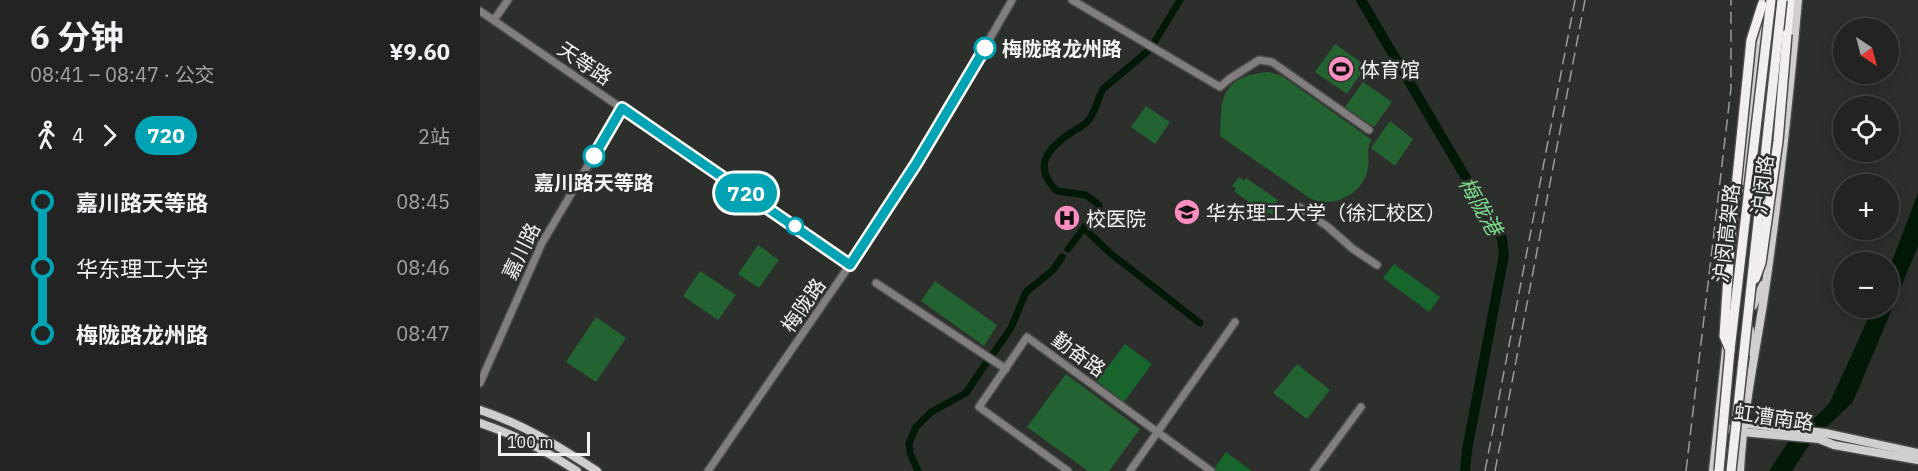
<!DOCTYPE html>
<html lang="zh">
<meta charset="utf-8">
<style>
:root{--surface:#222322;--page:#2e2f2f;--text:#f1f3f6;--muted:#a2a4a5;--line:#3f4040}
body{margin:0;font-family:"IBM Plex Sans","Noto Sans SC",sans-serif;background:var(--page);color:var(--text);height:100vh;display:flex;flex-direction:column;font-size:22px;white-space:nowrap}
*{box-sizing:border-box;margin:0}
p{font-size:20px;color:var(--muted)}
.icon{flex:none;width:33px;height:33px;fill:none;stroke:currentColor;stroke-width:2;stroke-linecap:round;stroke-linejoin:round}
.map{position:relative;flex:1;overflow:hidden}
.sheet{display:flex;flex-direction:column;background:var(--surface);width:480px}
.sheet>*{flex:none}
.badge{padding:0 12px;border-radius:20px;font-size:21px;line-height:39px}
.needle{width:39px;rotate:144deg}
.controls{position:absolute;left:1353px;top:18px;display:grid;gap:12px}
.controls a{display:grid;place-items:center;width:66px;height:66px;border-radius:50%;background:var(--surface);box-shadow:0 3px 15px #0003,0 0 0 2px var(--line);font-size:30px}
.scale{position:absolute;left:18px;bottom:15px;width:92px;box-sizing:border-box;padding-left:6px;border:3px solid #f2f3f2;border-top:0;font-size:16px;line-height:21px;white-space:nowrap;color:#f2f3f2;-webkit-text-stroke:4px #2d2f2d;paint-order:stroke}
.map>.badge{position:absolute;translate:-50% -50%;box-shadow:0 0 0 3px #fff}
.legs{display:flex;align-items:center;gap:9px;height:66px;padding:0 30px;font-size:20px}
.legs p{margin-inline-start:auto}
.head{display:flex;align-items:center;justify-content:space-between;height:102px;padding:0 30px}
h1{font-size:33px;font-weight:700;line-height:45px}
ul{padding:0 30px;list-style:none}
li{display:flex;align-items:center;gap:21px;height:66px;font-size:22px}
li i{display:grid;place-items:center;width:9px;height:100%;margin:0 8px;background:currentColor}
li i::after{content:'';width:15px;height:15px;margin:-8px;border:4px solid;border-radius:50%;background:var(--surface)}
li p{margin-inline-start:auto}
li:first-child i{background:linear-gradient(#0000 50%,currentColor 0)}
li:last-child i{background:linear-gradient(currentColor 50%,#0000 0)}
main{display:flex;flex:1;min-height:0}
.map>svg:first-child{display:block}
.green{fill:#236332}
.forest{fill:#17652d}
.water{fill:#031907}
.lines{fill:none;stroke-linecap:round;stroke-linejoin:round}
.canal{stroke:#031907;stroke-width:7}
.river{stroke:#031907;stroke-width:10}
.minor-casing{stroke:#494a49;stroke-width:10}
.major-casing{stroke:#494a49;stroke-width:11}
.highway-casing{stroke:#494a49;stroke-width:12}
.minor{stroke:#807e7f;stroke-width:7}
.major{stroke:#d1cecf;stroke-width:8}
.highway{stroke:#f2edef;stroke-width:9}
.rail{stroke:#9b9c9b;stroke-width:1.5;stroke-dasharray:12 6;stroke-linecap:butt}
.highway-bridge-casing{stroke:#494a49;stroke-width:12;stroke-linecap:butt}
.highway-bridge{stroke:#f2edef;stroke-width:9}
.line-1-casing{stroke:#fff;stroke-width:14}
.line-1{stroke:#00a3b4;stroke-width:9}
.stop-1-dot{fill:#fff;stroke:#00a3b4;stroke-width:3}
.labels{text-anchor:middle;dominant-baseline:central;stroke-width:5;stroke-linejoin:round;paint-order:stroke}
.stop-label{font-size:20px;font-weight:bold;fill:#f2f3f2;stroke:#2d2f2d;text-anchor:start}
.street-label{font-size:20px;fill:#f2f3f2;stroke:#2d2f2d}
.poi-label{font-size:20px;fill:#f2f3f2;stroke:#2d2f2d;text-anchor:start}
.water-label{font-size:21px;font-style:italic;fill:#7bdd8d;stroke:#2d2f2d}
</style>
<main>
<section class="sheet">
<div class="head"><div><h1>6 分钟</h1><p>08:41 – 08:47 · 公交</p></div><b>¥9.60</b></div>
<div class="legs"><svg class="icon" aria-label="walk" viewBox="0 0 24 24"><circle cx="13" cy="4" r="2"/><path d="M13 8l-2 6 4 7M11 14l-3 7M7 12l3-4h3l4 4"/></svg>4<svg class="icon" aria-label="forward" viewBox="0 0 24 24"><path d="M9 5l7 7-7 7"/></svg><b class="badge" style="background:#00a3b4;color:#fff">720</b><p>2站</p></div>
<ul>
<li><i style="color:#00a3b4"></i><b>嘉川路天等路</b><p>08:45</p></li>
<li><i style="color:#00a3b4"></i><span>华东理工大学</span><p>08:46</p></li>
<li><i style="color:#00a3b4"></i><b>梅陇路龙州路</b><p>08:47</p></li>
</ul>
</section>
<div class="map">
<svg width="1438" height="471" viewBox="0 0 1438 471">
<rect width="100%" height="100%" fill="#2d2f2d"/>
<g class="green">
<polygon points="855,44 886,66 867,94 835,72"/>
<path d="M 789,72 L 802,76 L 892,140 C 885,150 890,155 888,167 C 886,187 865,203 845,202 C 841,202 835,200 831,199 L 740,136 C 741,124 740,108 744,97 C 751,78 771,73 789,72 Z"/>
<polygon points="883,82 912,102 894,127 865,107"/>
<polygon points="666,106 690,122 675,144 651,127"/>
<polygon points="910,121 933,139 915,166 891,148"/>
<polygon points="759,177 764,181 766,178 798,200 796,202 802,206 794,217 789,212 786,215 754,191 756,188 752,186"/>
<polygon points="278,245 299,260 279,288 258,274"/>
<polygon points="220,271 256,295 238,320 203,296"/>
<polygon points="455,281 517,325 504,346 441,301"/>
<polygon points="116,317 146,338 116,382 86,362"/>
<polygon points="817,364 850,390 827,419 793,393"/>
<polygon points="586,374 660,429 629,471 608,471 547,427"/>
</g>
<g class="forest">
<polygon points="914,264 960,297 949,312 903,278"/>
<polygon points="645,344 672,364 644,402 617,381"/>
<polygon points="746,452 772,471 737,471 734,469"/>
</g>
<polygon class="water" points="1438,193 1438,246 1379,388 1372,403 1332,441 1312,471 1289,471 1310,439 1341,412 1350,402 1393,308 1408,308 1409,269"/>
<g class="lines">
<g class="canal">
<polyline points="674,43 700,0"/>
<polyline points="604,228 630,253 720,323"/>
<path d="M 588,249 L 619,208 L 619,205 L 606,195 L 577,191 C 552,166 567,149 592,132 C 597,129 603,126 607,122 C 616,113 617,99 623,89 L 668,51"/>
<polyline points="513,354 531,328 546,292 573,270 582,257"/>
<polyline points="438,471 430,453 429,443 436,427 451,412 486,393 506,363"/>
</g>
<polyline class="river" points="881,0 1022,239 1024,255 987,450 985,471"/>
<g class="minor-casing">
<g id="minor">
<polyline points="592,0 740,87 749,79 779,60 792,62 889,130"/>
<polyline points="0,11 370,265"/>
<polyline points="14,20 28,0"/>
<polyline points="818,206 848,227 873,249 897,265"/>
<polyline points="396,283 526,369"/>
<polyline points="0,383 62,243 142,108"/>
<polyline points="228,471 409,208 463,120 532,0"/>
<polyline points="588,471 499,407 547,337 731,471"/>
<polyline points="650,471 755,322"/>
<polyline points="834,471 881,407"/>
</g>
</g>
<g class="major-casing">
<g id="major">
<polyline points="1264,191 1283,0"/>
<polyline points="1273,306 1283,285"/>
<polyline points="1270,330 1271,352"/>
<path d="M 0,410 C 45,425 78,446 117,471"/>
<path d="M 0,423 C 38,436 64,450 97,471"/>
<polyline points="1258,423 1345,433 1438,453"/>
<polyline points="1238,426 1262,432 1339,439 1354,445 1438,460"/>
<polyline points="1233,471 1247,340"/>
<path d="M 1260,471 C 1263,414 1274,360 1283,304 C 1298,203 1309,101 1318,0"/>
</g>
</g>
<g class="highway-casing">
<polyline id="highway" points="1307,34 1310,0"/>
</g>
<use href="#minor" class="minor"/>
<use href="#major" class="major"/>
<use href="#highway" class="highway"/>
<g class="rail">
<polyline points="1005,471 1095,0"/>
<polyline points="1015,471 1105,0"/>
<polyline points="1206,471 1251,88 1251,0"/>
</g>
<g class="highway-bridge-casing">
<g id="highway-bridge">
<polyline points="1275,279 1281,263 1298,141 1307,34"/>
<polyline points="1250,350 1244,336 1250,246 1271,40 1282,5"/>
<polyline points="1239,471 1250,350 1291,0"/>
<polyline points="1251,471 1302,0"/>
</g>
</g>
<use href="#highway-bridge" class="highway-bridge"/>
</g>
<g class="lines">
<g class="line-1-casing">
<polyline id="line-1" points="114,156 142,108 370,265 436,164 505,48"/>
</g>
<use href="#line-1" class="line-1"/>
</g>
<defs>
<g id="stadium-disc" transform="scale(1.35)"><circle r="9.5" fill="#fd8ec0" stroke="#2d2f2d"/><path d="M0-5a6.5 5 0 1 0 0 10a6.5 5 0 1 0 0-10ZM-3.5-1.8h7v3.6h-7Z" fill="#111"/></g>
<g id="university-disc" transform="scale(1.35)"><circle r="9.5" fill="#fd8ec0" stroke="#2d2f2d"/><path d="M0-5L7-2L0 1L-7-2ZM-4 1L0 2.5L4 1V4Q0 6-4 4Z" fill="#111"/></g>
<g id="hospital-disc" transform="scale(1.35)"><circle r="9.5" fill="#fd8ec0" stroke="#2d2f2d"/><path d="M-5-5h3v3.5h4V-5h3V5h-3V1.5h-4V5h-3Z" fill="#111"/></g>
</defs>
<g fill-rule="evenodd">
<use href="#stadium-disc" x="861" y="69"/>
<use href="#university-disc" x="707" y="212"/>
<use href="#hospital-disc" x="587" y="218"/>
</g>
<g class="stop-1-dot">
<circle cx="505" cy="48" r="10"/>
<circle cx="114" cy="156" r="10"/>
<circle cx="315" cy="226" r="8"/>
</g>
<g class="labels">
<g class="stop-label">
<text x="522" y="48">梅陇路龙州路</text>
<text x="114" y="182" text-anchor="middle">嘉川路天等路</text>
</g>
<g class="street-label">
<text transform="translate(105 63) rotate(34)">天等路</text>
<text transform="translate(1282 185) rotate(-83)">沪闵路</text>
<text transform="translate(1246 233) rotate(-83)">沪闵高架路</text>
<text transform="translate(41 251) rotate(-64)">嘉川路</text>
<text transform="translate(323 305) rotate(-55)">梅陇路</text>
<text transform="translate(599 354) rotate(36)">勤奋路</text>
<text transform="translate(1294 417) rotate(8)">虹漕南路</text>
</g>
<g class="poi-label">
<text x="880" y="69">体育馆</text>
<text x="726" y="212">华东理工大学（徐汇校区）</text>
<text x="606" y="218">校医院</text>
</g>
<g class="water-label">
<text transform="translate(1001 206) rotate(60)">梅陇港</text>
</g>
</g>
</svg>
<div class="controls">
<a><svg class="needle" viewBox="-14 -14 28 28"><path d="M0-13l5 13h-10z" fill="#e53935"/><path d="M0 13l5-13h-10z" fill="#a2a4a5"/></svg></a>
<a><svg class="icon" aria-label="locate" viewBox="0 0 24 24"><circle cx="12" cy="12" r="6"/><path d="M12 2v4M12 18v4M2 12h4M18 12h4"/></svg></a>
<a>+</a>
<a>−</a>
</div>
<div class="scale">100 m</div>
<b class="badge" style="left:266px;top:193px;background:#00a3b4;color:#fff">720</b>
</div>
</main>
